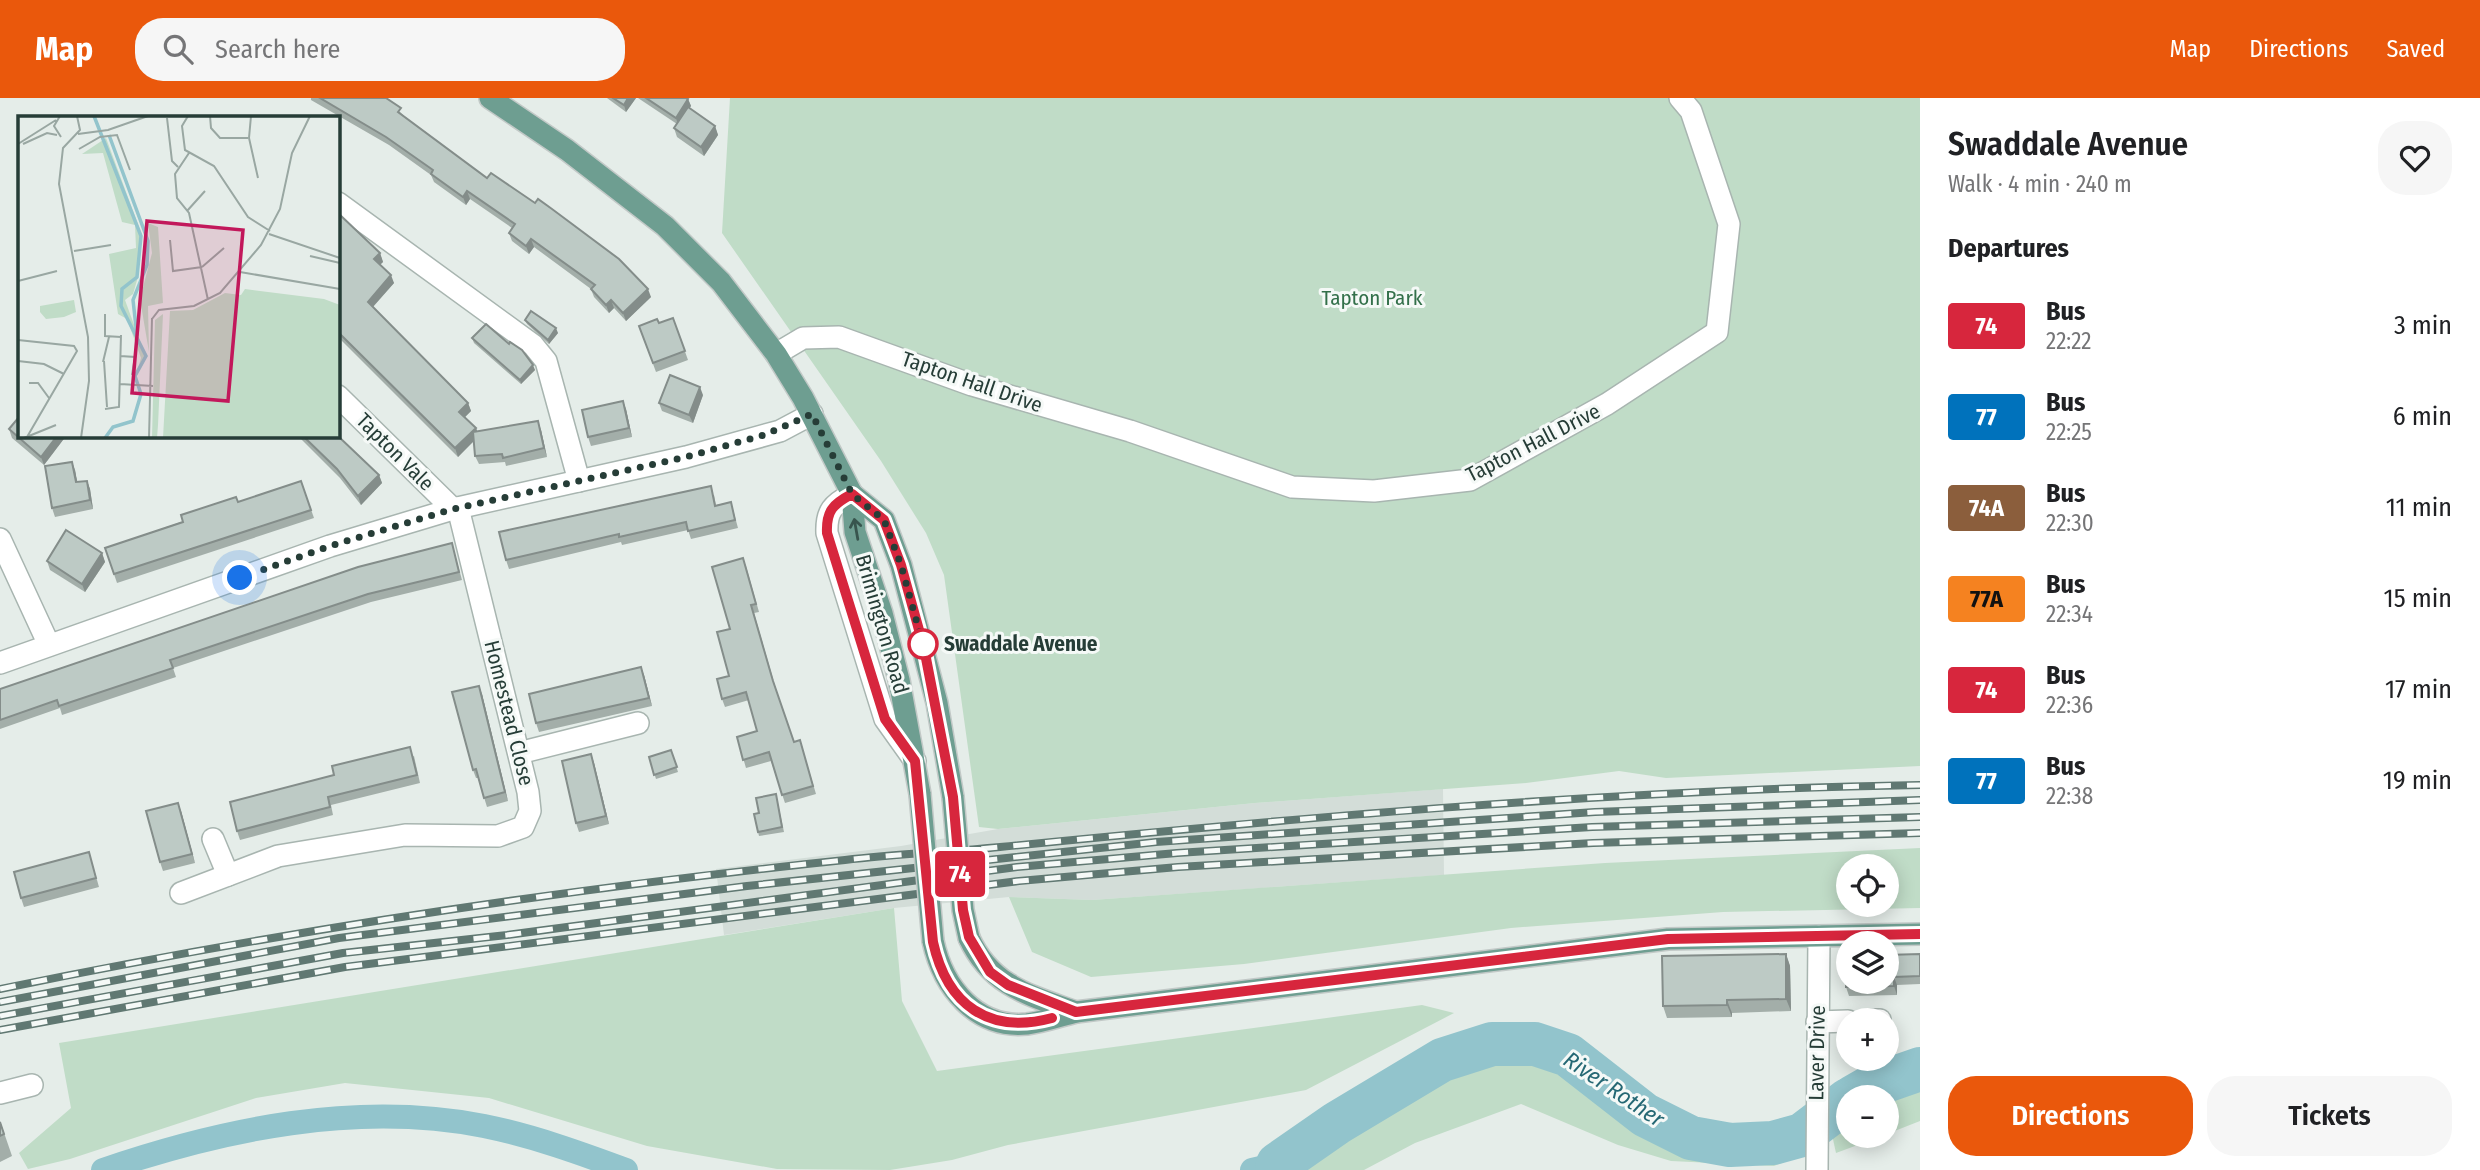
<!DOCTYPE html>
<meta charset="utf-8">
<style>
:root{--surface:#fff;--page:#f6f6f6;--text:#202124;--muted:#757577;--accent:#ea580c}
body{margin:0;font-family:"Fira Sans Condensed",sans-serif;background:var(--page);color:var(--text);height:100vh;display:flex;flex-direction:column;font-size:26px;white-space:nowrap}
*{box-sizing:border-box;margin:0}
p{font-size:23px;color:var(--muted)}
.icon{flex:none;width:38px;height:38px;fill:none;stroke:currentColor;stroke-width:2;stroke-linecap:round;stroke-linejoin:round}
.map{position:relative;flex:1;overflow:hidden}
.side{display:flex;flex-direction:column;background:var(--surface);width:560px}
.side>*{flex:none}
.badge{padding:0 14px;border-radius:5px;font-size:24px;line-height:46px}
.fabs{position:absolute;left:1836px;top:756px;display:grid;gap:14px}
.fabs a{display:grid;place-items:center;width:63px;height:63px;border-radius:50%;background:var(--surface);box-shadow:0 4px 18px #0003;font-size:35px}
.you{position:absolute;width:35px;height:35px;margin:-18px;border:5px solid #fff;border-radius:50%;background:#1a73e8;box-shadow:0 0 0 10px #1a73e833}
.map>.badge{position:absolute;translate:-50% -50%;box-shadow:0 0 0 4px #fff}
h2{padding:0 28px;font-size:26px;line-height:63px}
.round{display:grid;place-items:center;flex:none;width:74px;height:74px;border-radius:28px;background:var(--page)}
.headline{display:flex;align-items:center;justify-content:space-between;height:119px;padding:0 28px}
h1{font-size:33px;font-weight:600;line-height:52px}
.primary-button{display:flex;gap:14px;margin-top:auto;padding:14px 28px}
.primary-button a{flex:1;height:80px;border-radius:28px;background:var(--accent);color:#fff;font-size:28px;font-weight:600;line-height:80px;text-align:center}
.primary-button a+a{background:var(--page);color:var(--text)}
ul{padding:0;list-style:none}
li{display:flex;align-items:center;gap:21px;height:91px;padding:0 28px}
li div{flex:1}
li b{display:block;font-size:26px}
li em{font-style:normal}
li .badge{min-width:77px;font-weight:700;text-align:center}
header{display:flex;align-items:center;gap:42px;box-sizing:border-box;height:98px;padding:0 35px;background:var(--accent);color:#fff}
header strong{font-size:33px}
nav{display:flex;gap:38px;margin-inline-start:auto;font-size:24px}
.search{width:490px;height:63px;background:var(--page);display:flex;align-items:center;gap:18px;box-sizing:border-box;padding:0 24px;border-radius:28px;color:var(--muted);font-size:26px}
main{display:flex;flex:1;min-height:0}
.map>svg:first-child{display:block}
.built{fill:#d3ddd8}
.green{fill:#c0dcc7;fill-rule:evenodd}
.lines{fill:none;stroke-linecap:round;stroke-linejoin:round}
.canal{stroke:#92c4cc;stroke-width:24}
.river{stroke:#92c4cc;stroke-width:44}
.minor-casing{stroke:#a8b5b0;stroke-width:24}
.major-casing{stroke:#c2c9c7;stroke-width:24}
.minor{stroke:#fff;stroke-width:21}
.major{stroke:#6e9e91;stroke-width:21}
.rail-casing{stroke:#607872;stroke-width:8}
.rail{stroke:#f5f9f7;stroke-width:5;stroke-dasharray:16;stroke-linecap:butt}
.major-bridge-casing{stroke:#c2c9c7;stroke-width:24;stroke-linecap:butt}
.major-bridge{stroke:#6e9e91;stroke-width:21}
.wall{fill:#a3aea9}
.shaded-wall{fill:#848d8a}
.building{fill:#bdcac5;stroke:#848d8a;stroke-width:2}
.oneway{stroke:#38554e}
.line-casing{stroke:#fff;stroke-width:16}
.line{stroke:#d7263d;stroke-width:10}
.walk{stroke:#263d37;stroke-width:7;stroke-dasharray:0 12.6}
.stop-dot{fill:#fff;stroke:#d7263d;stroke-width:3.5}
.labels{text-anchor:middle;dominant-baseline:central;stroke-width:6;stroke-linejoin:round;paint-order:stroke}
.park-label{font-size:21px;fill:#33704a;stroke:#f5f9f7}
.street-label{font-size:21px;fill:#263d37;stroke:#f5f9f7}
.stop-label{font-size:21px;font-weight:bold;fill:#263d37;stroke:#f5f9f7;text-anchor:start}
.water-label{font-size:23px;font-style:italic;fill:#256874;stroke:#f5f9f7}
.inset-river{fill:none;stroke:#92c4cc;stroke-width:3.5}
.inset-road{fill:none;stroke:#99a7a2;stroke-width:2}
.view{fill:#c2185b;fill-opacity:0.15;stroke:#c2185b;stroke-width:3.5}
.inset-edge{fill:none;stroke:#263d37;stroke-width:3.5}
</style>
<header>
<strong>Map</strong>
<div class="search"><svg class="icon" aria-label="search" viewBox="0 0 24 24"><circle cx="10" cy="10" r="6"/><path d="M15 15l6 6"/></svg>Search here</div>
<nav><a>Map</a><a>Directions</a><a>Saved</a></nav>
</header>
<main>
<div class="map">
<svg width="1920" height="1072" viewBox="0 0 1920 1072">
<rect width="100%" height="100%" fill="#e5ede9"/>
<polygon class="built" points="1443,691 1444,777 1092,802 1009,799 894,810 724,837 716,771 901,748 998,731 1255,705"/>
<g class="green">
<polygon points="730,0 1920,0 1920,668 1666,680 1619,673 1526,685 1255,705 998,731 979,729 944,477 926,435 881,363 722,135"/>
<path d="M 1920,750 L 1920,810 L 1723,814 L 1511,830 L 1244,866 L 1091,879 L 1032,854 L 1009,799 L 1092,802 L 1605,765 ZM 1886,768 L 1886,807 L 1848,807 L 1848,768 Z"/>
<polygon points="894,810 902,903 937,973 1422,907 1454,915 1306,992 1008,1047 952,1062 890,1072 777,1071 647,1048 489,1000 345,985 256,1000 70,1061 28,1071 19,1055 71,1010 59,945"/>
<polygon points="1488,960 1559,968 1631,1022 1705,1057 1796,1049 1799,1058 1774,1068 1671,1063 1618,1047 1521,1006 1415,1045 1364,1072 1281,1072 1393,1003"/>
<polygon points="1920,981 1920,1023 1887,1036 1886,999 1873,999"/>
<polygon points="1848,1018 1848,1038 1882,1038 1836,1055 1831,1032"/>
</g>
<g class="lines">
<g class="canal">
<path d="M 103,1072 C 223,1031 357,1003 484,1028 C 533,1038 580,1055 626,1072"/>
<polyline points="1252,1072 1278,1066"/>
</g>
<g class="river">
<polyline points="1853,999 1874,987 1920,971"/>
<polyline points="1277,1072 1278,1066 1337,1025 1442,962 1492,946 1535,946 1568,957 1645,1017 1691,1040 1730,1047 1773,1045 1802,1037 1848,1002"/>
</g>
<g class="minor-casing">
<g id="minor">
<polyline points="338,105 533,247 546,263 579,383"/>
<polyline points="776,256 803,240 839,239 972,287 1130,333 1292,389 1374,393 1470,382 1607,306 1717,234 1729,126 1691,13 1680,0"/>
<polyline points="338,298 453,411"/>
<path d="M 852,396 C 833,406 826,413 827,435 L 885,621 L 915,663"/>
<polyline points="0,441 49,547"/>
<polyline points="0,565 330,448 453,411 686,359 780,333 812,316"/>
<polyline points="519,655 638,625"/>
<polyline points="213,741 228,777"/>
<polyline points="181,795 278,758 405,737 498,738 523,729 530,713 528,694 458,410"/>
<polyline points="1870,922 1880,922"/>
<polyline points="1817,924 1848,923"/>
<polyline points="0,995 32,987"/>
<polyline points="1817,1072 1819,838"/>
</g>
</g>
<g class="major-casing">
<g id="major">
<polyline points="490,0 567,52 665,128 721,184 776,256 803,300 852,396 855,434 882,515 899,582 920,696"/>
<polyline points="852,396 884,422 901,467 937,605 953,699"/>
<path d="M 969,840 C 991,888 1029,897 1076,914"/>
<path d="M 933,843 C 943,889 976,931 1027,926 C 1043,924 1060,918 1076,914 L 1668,841 L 1920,836"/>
</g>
</g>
<use href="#minor" class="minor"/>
<use href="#major" class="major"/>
<g class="rail-casing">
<g id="rail">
<path d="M 0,891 C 279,834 562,791 845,762 C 896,756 948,754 1000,749 C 1306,719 1612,692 1920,687"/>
<polyline points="0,904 339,840 747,788 1156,744 1595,714 1920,702"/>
<polyline points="0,918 343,855 507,837 1017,769 1177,755 1592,729 1920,719"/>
<polyline points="0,932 345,869 1019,783 1178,769 1593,745 1920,735"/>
</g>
</g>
<use href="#rail" class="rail"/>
<g class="major-bridge-casing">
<g id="major-bridge">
<polyline points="920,696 933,843"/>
<polyline points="953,699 963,812 969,840"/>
</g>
</g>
<use href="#major-bridge" class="major-bridge"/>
</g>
<g class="wall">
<polygon points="311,0 386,0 404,18 487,80 651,199 626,223 614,210 609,215 594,199 591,191 534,149 529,156 512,143 509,135 512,130 470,101 466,107 434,84 431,77 389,47 311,2"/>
<polygon points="607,0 636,0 626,14"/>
<polygon points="638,0 686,0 688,1 691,8 689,10 715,28 718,37 704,58 677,39 674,30 677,26"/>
<polygon points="338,115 380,155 383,164 380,167 394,185 373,209 468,305 471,313 465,319 476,330 477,334 541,332 547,359 506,368 505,364 479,366 475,358 474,342 458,359 338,239"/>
<polygon points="673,220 688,262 656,274 639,228 659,225"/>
<polygon points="525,222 558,235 549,246 527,226"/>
<polygon points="472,240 509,246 535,272 521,286 474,245"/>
<polygon points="703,297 693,325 662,313 659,305"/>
<polygon points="626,311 632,339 591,348 588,339"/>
<polygon points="9,331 66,338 44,367 12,340"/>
<polygon points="298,338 338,338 379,377 382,385 361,407 340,380"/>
<polygon points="75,372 77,384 87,383 90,391 93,411 55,419 52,410"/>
<polygon points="301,383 314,420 117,485 105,450"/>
<polygon points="714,397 716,407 731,404 738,430 691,441 688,432 622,447 621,444 509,471 506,462"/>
<polygon points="452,445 462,482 371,504 173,570 176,579 62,617 60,610 0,631 0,591"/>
<polygon points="102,455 105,464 85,494 50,472 47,463"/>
<polygon points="746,468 759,514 754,515 776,591 794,644 800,642 816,696 785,705 771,663 746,670 737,639 757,633 749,602 725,609 722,601 729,578 730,531"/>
<polygon points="644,577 652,608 539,634 536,625"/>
<polygon points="482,596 508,703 487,709 478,680 476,680 473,672"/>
<polygon points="671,652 678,674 656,681 649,659"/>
<polygon points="591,656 594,665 609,726 579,734 576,725"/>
<polygon points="414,658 420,685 331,707 333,717 240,742 237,733"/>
<polygon points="776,696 784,734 759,738 758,734 759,715"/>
<polygon points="181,713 195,765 163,773 160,764"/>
<polygon points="89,754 99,789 24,809 21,800"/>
<polygon points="1786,856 1790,868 1791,913 1732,915 1732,919 1667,920 1663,908"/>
<polygon points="1920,856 1920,886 1897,887 1897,897 1849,898 1846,889"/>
<polygon points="0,1023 12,1058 0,1064"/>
</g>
<g class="shaded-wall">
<polygon points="628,0 636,0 626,14 624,7"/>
<polygon points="688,1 691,8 678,27 676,20"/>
<polygon points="715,28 718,37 704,58 701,49"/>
<polygon points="467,93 470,101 466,107 463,99"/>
<polygon points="531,141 534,149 529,156 526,148"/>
<polygon points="380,155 383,164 377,169 374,161"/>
<polygon points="391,177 394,185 370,212 368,204"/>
<polygon points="648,191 651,199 626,223 623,215"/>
<polygon points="611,202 614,210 609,215 606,207"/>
<polygon points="556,230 558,235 549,246 548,242"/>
<polygon points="533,267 535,272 521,286 520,282"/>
<polygon points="700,289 703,297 693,325 689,317"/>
<polygon points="623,303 626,311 632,339 629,330"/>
<polygon points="468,305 471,313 462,322 459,314"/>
<polygon points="538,323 541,332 547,359 544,350"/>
<polygon points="476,330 479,338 458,359 455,350"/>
<polygon points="57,338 66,338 44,367 41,359"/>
<polygon points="72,364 75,372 79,393 76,384"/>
<polygon points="379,377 382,385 361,407 358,398"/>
<polygon points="87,383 90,391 93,411 90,402"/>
<polygon points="102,455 105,464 85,494 82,486"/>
<polygon points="641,569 644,577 652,608 649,600"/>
<polygon points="479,588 482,596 508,703 505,694"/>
<polygon points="591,656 594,665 609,726 606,718"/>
<polygon points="178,705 181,713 195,765 192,756"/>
<polygon points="1786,856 1790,868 1791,913 1786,901"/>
<polygon points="1894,879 1897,887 1897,897 1894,888"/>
<polygon points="1727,902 1732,915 1732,919 1727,907"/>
</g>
<g class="building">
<polygon points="320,0 386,0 401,10 398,14 487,80 491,75 535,105 538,101 552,111 619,161 648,191 623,215 611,202 606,207 591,191 595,187 531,141 526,148 509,135 515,126 467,93 463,99 431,76 433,72 386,39"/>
<polygon points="613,0 628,0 624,7"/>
<polygon points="646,0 686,0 688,1 676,20"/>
<polygon points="688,9 715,28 701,49 674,30"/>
<polygon points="338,115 380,155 374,161 391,177 368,204 468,305 459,314 476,330 455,350 338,234"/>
<polygon points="531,213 556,230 548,242 525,222"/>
<polygon points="673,220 685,253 653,265 639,228 657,221 659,225"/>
<polygon points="486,226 509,246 510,244 522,252 533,267 520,282 472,240"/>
<polygon points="670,277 700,289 689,317 659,305"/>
<polygon points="623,303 629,330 588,339 582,312"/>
<polygon points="19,319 19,338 57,338 41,359 9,331"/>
<polygon points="538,323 544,350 503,360 502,356 475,358 473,334"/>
<polygon points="303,338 338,338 379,377 358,398 337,371"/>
<polygon points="72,364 76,384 87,383 90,402 52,410 45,368"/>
<polygon points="301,383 311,412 114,476 105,450 183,424 181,417 236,399 238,404"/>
<polygon points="711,388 715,408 731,404 735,422 688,433 686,424 619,439 619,436 506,462 499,434"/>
<polygon points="66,432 102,455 82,486 47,463"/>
<polygon points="452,445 459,474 368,496 170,562 173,570 59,608 57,602 0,622 0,591 358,469"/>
<polygon points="743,460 756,506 751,507 773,583 794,644 800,642 813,688 782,697 769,654 743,662 737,639 757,633 746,594 722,601 717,581 729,578 717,534 730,531 712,469"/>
<polygon points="641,569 649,600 536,625 529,596"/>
<polygon points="479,588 505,694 484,700 476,671 473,672 452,594"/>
<polygon points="410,649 417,677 328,699 330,709 237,733 230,704 334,677 332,668"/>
<polygon points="671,652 677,669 654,677 649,659"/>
<polygon points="591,656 606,718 576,725 562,663"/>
<polygon points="776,696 782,729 758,734 754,716 759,715 756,700"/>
<polygon points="178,705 192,756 160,764 146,713"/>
<polygon points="89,754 96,780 21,800 14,774"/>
<polygon points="1786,856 1786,901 1727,902 1727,907 1663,908 1662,858"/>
<polygon points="1920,856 1920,878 1894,879 1894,888 1846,889 1846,858 1848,858 1848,884 1886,884 1886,857"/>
<polygon points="0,1024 4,1036 0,1038"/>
</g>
<defs><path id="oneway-shaft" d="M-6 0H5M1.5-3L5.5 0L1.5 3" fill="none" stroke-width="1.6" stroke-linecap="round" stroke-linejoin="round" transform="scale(1.75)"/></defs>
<use class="oneway" href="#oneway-shaft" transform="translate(856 431) rotate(-100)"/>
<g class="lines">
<g class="line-casing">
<path id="line" d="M 1052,920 C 989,937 947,907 933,844 L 915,663 L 885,621 L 827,435 C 826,413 833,406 852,396 L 884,422 L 901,467 L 924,550 L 953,699 L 963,812 L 969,839 L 990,874 L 1008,887 L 1076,914 L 1668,841 L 1920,836"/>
</g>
<use href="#line" class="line"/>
<polyline class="walk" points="240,480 330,448 453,411 686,359 764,337 812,316 852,396 884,422 901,467 924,550 923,546"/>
</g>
<circle class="stop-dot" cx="923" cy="546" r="14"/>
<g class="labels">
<g class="park-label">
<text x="1372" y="200">Tapton Park</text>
</g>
<g class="street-label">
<text transform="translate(972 284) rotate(19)">Tapton Hall Drive</text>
<text transform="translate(1533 345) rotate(-27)">Tapton Hall Drive</text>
<text transform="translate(395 354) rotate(45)">Tapton Vale</text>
<text transform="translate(882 526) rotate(74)">Brimington Road</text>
<text transform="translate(509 615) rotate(76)">Homestead Close</text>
<text transform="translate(1817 955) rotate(-89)">Laver Drive</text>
</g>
<g class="stop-label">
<text x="944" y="546">Swaddale Avenue</text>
</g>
<g class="water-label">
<text transform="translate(1614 991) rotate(34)">River Rother</text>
</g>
</g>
<g transform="translate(18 18)">
<rect width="322" height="322" fill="#e5ede9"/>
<path d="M 88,22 L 124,119 L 120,161 L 115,178 L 107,184 L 127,239 L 116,266 L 123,242 L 109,203 L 100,198 L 91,138 L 118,132 L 117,109 L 104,106 L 85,37 L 64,38 ZM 130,107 L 140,111 L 145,187 L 130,190 L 131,236 L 122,183 L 134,137 ZM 227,173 L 306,183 L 322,189 L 322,322 L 145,322 L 152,195 L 175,194 L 207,177 L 223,179 ZM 56,184 L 58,196 L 46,201 L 28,203 L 22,196 L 22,190 ZM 145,198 L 140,309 L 139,322 L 134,322 L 137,204 Z" fill="#c0dcc7"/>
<path class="inset-river" d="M 76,0 L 123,120 L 119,161 L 104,173 L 103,190 L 128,240 L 117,260 L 123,278 L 115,305 L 95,311 L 87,322M 91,19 L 130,125 L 129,149 L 115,184 L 119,220"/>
<path class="inset-road" d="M 42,0 L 36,10 L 43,21M 59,0 L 62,14 L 45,32 L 41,68 L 70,221 L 71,265 L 63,322M 170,0 L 164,10 L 167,34 L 196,50 L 230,101 L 252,115M 192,0 L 193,12 L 202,22 L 230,22M 233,0 L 231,22 L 240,62M 149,2 L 154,45 L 160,51M 60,18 L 90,14 L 130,0M 0,28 L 38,4M 5,28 L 29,17 L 39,19M 61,33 L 82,21 L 99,19 L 112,54M 171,37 L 157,58 L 159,82 L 171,97 L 190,184M 169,95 L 187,75M 251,118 L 322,142M 152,124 L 155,155 L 184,151M 56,135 L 93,129M 292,140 L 322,147M 184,151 L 206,132M 222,156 L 322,173M 0,165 L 39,155M 87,198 L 87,220 L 103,221M 134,203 L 141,194 L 176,190 L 202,177 L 243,129 L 262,93 L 274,37 L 292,0M 0,224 L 56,230 L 59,235 L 9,321M 102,240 L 117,241 L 114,259M 0,245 L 26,248 L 46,258M 86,245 L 89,291M 85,246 L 91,221M 11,267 L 20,267 L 31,282M 102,268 L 135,270M 87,293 L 101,291 L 103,219M 6,322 L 38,309M 131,322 L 134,202"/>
<path class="view" d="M 129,105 L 225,114 L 210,285 L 114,277 Z"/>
<rect width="322" height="322" class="inset-edge"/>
</g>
</svg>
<div class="fabs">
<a><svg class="icon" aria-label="locate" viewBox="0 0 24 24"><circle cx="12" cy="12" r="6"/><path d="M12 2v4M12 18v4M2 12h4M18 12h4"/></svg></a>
<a><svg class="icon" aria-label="layers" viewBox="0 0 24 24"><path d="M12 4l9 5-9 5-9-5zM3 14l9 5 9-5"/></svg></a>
<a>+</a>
<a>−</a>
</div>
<div class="you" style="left:240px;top:480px"></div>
<b class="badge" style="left:960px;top:776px;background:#d7263d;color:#fff">74</b>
</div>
<section class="side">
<div class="headline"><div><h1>Swaddale Avenue</h1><p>Walk · 4 min · 240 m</p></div><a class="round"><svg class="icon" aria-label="heart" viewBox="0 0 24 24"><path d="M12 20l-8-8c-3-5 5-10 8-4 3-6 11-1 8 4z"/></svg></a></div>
<h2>Departures</h2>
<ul>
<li><span class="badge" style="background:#d7263d;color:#fff">74</span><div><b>Bus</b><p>22:22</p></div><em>3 min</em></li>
<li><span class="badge" style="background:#0072bc;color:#fff">77</span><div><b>Bus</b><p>22:25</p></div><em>6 min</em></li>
<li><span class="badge" style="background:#8b5e3c;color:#fff">74A</span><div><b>Bus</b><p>22:30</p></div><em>11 min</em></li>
<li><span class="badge" style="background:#f58220;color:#111">77A</span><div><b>Bus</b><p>22:34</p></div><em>15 min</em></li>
<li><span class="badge" style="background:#d7263d;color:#fff">74</span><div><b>Bus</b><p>22:36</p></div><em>17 min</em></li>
<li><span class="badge" style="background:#0072bc;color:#fff">77</span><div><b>Bus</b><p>22:38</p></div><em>19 min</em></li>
</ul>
<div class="primary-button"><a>Directions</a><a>Tickets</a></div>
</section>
</main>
